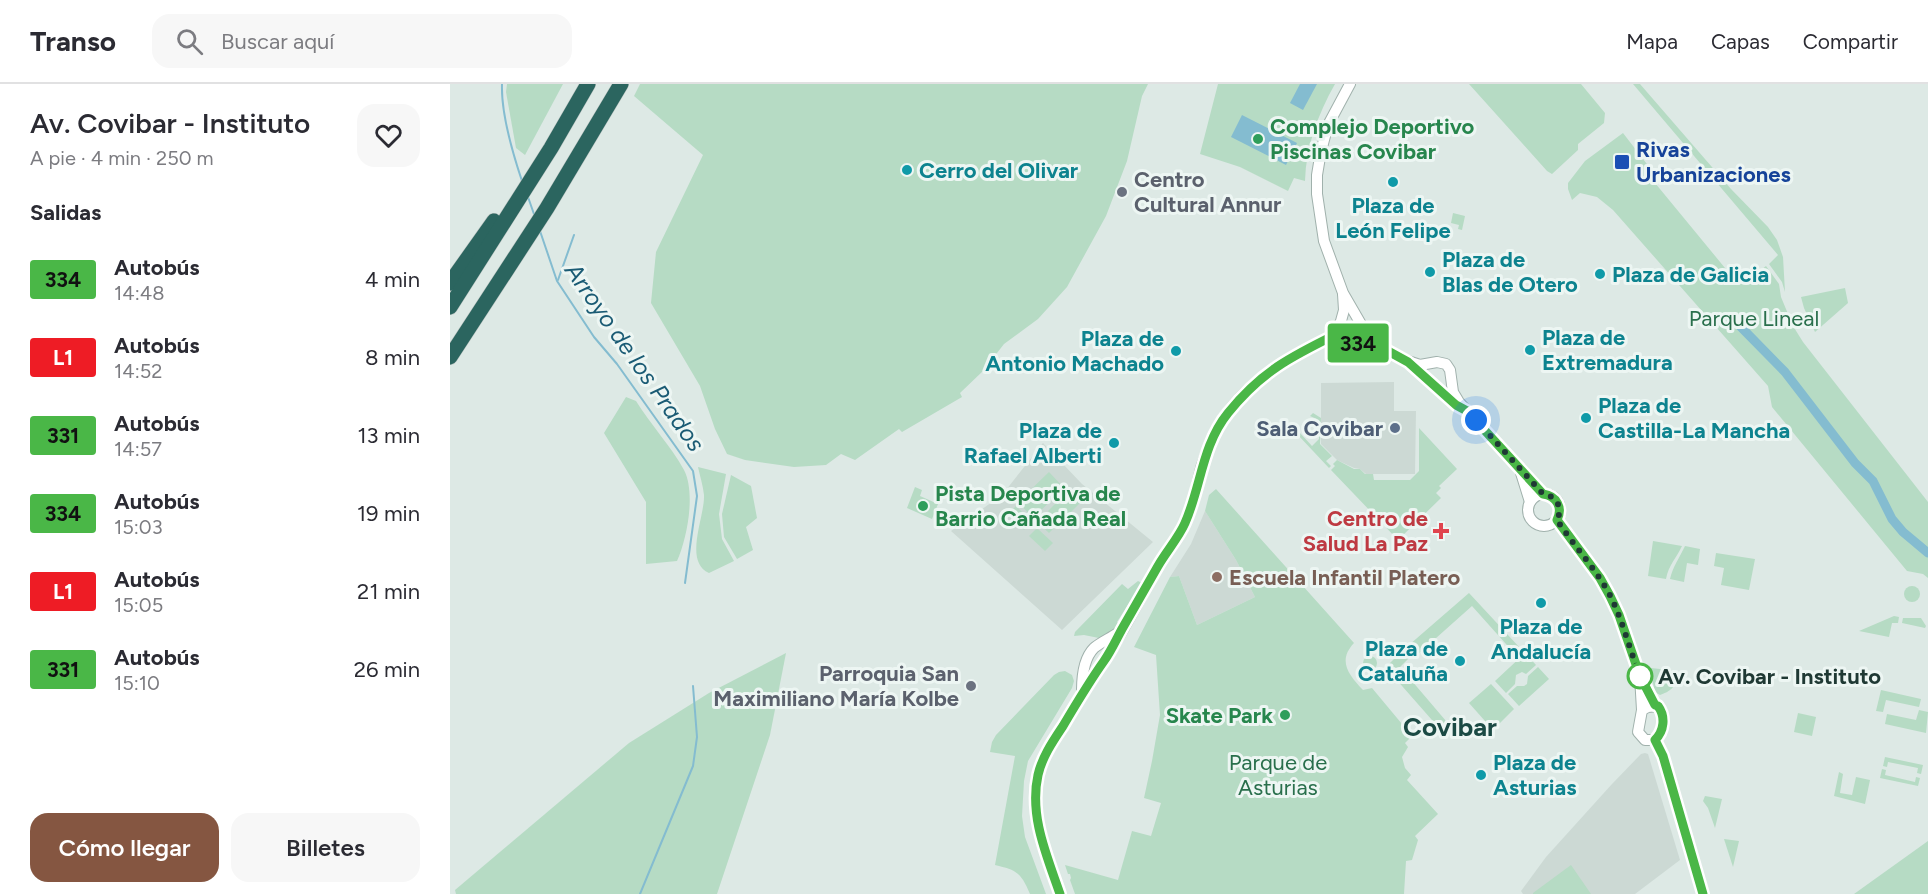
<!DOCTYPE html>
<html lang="es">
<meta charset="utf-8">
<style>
:root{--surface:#fff;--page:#f7f7f7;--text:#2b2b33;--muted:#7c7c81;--line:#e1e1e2;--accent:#855641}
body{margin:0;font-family:Figtree,sans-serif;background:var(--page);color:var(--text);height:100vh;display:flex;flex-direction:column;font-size:22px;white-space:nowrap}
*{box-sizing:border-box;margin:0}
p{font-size:20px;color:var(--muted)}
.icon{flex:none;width:33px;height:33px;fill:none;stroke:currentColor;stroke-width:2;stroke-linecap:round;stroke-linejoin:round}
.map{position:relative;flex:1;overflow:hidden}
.panel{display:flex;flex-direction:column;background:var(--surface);width:450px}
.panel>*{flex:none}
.badge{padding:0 12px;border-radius:4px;font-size:21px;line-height:39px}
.you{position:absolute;width:30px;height:30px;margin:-15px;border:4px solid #fff;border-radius:50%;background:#1a73e8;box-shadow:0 0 0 9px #1a73e833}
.map>.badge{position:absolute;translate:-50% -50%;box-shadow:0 0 0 3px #fff}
h2{padding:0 30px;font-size:22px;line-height:54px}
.round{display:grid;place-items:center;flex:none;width:63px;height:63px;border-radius:18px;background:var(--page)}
.overview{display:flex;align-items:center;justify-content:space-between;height:102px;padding:0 30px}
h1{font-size:28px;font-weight:600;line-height:45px}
.primary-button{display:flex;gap:12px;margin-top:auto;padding:12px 30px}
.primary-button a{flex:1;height:69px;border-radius:18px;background:var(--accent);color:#fff;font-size:24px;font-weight:600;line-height:69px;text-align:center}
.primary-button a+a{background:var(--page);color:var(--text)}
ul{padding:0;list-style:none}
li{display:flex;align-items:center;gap:18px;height:78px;padding:0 30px}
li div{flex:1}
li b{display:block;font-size:22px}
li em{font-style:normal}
li .badge{min-width:66px;font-weight:700;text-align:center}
header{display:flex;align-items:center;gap:36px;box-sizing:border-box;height:84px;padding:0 30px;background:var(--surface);border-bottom:2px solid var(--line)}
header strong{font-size:28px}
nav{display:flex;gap:33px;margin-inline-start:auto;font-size:21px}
.search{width:420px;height:54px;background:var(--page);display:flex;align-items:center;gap:15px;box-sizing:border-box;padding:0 21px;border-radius:18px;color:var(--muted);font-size:22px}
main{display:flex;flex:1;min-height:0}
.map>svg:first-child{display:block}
.built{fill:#ccd9d4}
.green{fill:#b6dbc4}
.water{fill:#84bcd0}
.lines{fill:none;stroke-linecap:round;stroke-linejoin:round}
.stream{stroke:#84bcd0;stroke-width:2}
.canal{stroke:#84bcd0;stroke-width:9}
.tertiary-casing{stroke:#a0b1ac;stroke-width:12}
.motorway-casing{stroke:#bcc4c2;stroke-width:16}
.tertiary{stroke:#fff;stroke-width:10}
.motorway{stroke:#2b655f;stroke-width:15}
.line-casing{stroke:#fff;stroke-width:14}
.line{stroke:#4ab747;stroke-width:9}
.walk{stroke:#1f3934;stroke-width:6;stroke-dasharray:0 10.8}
.leisure-dot{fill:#2e9e5b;stroke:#edf6f3;stroke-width:2}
.transit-dot{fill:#1a4fb4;stroke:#edf6f3;stroke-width:2}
.culture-dot{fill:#0f9aa8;stroke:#edf6f3;stroke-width:2}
.worship-dot{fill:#6b7280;stroke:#edf6f3;stroke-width:2}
.service-dot{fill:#5c6f8a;stroke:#edf6f3;stroke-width:2}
.health-dot{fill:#e0444e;stroke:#edf6f3;stroke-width:2}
.education-dot{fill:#8d6e63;stroke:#edf6f3;stroke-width:2}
.stop-dot{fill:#fff;stroke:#4ab747;stroke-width:3}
.labels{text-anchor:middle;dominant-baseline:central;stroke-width:6;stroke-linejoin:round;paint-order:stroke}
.leisure-label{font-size:22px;font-weight:bold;fill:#27864d;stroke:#edf6f3;text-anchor:start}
.transit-label{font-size:22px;font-weight:bold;fill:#164399;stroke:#edf6f3;text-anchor:start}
.culture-label{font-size:22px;font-weight:bold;fill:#0d838f;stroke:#edf6f3;text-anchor:start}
.worship-label{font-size:22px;font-weight:bold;fill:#5b616d;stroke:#edf6f3;text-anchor:start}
.park-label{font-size:22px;fill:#296f4c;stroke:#edf6f3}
.service-label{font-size:22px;font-weight:bold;fill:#4e5e75;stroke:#edf6f3;text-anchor:end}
.health-label{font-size:22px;font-weight:bold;fill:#be3a42;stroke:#edf6f3;text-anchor:end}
.education-label{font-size:22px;font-weight:bold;fill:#785e54;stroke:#edf6f3;text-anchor:start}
.stop-label{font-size:22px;font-weight:bold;fill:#1f3934;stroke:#edf6f3;text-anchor:start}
.water-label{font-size:24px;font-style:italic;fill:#1a5b74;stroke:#edf6f3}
.quarter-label{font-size:26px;font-weight:bold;fill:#1b4a44;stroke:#edf6f3}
</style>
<header>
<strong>Transo</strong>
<div class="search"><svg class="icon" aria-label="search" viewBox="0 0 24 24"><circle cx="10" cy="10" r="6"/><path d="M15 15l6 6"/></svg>Buscar aquí</div>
<nav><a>Mapa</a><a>Capas</a><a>Compartir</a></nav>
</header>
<main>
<section class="panel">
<div class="overview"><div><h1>Av. Covibar - Instituto</h1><p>A pie · 4 min · 250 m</p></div><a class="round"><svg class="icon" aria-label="heart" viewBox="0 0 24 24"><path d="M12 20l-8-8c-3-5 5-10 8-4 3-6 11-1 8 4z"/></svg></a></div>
<h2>Salidas</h2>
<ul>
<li><span class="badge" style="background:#4ab747;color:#111">334</span><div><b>Autobús</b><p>14:48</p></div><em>4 min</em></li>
<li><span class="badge" style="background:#ee1c25;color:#fff">L1</span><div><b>Autobús</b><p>14:52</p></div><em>8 min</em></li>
<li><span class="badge" style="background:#4ab747;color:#111">331</span><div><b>Autobús</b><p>14:57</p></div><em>13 min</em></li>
<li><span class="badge" style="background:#4ab747;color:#111">334</span><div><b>Autobús</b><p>15:03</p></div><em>19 min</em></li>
<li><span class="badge" style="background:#ee1c25;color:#fff">L1</span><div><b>Autobús</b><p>15:05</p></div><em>21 min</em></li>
<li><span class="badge" style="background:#4ab747;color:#111">331</span><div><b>Autobús</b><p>15:10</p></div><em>26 min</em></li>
</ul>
<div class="primary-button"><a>Cómo llegar</a><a>Billetes</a></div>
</section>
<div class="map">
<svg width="1478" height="810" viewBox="0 0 1478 810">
<rect width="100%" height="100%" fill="#dde9e5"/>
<g class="built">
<polygon points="944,298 944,327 966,327 965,390 916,390 910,385 904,384 887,376 871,360 871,299"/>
<polygon points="593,359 632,400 703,458 612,546 501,447 552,411"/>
<polygon points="755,427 786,476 805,513 747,541 729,492 720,493 741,460"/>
<polygon points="1195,669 1198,670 1230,776 1185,810 1073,810 1071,807 1096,773 1162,700 1191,670"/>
</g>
<g class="green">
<polygon points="57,0 113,0 75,71 66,64 56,8"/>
<polygon points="190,0 698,0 692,12 677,77 656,132 617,203 588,235 554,260 533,287 510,309 512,313 452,348 449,345 405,376 391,370 376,381 344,383 295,376 277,370 265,345 250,302 201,219 206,168 253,71 184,12"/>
<path d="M 768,0 L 885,0 C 868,30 856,62 855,97 L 844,94 L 838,107 L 790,83 L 750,70 Z"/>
<polygon points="1019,0 1131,0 1155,29 1154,39 1128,60 1128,66 1102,90 1097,87"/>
<polygon points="1183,0 1190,0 1281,105 1318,143 1327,156 1333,173 1335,208 1332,198 1319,180 1328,171"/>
<polygon points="1173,49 1200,84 1196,88 1289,201 1303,188 1306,190 1316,182 1329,200 1331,213 1343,242 1353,258 1478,418 1478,494 1473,490 1457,487 1322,323 1318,302 1163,126 1147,113 1130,109 1122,116 1118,105 1118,99 1135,77"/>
<polygon points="1003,129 1015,132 1012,146 1008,145 1009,141 1001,139"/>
<polygon points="1395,204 1398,219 1365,248 1354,224 1351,213"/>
<path d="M 176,313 L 186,317 C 200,340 221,362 234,386 C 246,409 237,455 227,477 L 196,480 L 196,418 L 154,349 Z"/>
<polygon points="863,329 871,334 870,360 882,372 876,377 881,382 879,384 848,351 850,349 862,362 869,355 869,336 860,332"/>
<polygon points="969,344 1007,385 989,402 991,404 986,409 991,414 948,456 881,386 885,382 883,380 887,376 904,385 910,385 915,390 923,390 924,396 960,396 969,387"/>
<path d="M 248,383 L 276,390 L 269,430 L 272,455 L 284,477 L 259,489 C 233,477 255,433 254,411 C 253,402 250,392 248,383 Z"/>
<polygon points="599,388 614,404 583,434 568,418"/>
<polygon points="281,391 301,402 307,434 296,443 303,466 287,475 274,453 272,430"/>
<polygon points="465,403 472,406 470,412 488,420 482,435 457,424"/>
<path d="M 766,405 L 904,559 C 887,577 899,591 913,606 L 922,604 L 962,652 L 955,659 L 958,663 L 952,673 L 955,684 L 961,691 L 957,696 L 988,730 L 965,752 L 968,756 L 962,776 L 956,777 L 954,810 L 625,810 L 620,796 L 621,794 L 620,790 L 618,790 L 615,781 L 668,796 L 682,747 L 701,752 L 711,719 L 694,714 L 702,677 L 710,631 L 706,571 L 684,563 L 720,493 L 729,492 L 747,541 L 805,513 L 786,476 L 755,427 L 759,411 Z"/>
<polygon points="619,406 631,418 610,439 598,427"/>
<polygon points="566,422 582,438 574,446 558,430"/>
<polygon points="595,430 607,441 599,449 587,438"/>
<polygon points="587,444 603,459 595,467 579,452"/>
<path d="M 1203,457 L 1232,462 C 1226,475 1219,480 1216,495 L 1198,492 Z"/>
<path d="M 1235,462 L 1250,465 L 1248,481 L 1237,479 L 1234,498 L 1220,495 C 1223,482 1229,475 1235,462 Z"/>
<polygon points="1266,469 1305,475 1299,506 1271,501 1274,484 1264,482"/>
<polygon points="688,497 692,499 667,538 669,540 661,550 654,555 634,551 624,552 625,548 672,500 678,505"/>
<circle cx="1462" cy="510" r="8"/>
<polygon points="1019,509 1070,564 1064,569 1022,522 967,571 959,561"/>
<polygon points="1444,532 1449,533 1448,539 1442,539 1439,553 1409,547"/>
<polygon points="1453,534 1471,534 1476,542 1475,544 1452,539"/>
<polygon points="956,563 962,571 950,583 996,637 989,644 938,586 940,579"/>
<polygon points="336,569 320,651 267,810 6,810 5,806 179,659 259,609"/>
<polygon points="1075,569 1086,581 1076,590 1072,588 1066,591 1065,600 1056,609 1045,597"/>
<circle cx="920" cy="579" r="7"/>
<polygon points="1088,583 1099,595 1069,622 1058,610 1067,602 1074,602 1077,600 1078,592"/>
<path d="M 1201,584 L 1228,587 C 1226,601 1224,606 1210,611 L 1205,608 L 1200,586 Z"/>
<path d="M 615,587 L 622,591 L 624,597 L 622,604 L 578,677 L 574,697 L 572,732 L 575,753 L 596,810 L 580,810 C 571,788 566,786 545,781 L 565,672 L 540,668 L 542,658 L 546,651 L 604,591 L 609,588 Z"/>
<polygon points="1041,600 1064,625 1043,646 1019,619"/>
<polygon points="1431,606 1471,615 1469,623 1436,616 1433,628 1426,627"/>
<polygon points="1469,626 1478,628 1476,649 1435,640 1437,630 1466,636"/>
<polygon points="1348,629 1366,633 1362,652 1344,648"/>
<polygon points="1435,673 1473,681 1471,690 1467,689 1468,684 1438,678 1437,683 1433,682"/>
<polygon points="1432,685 1436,686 1435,691 1465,698 1466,693 1470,694 1468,702 1430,694"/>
<polygon points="1389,688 1393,690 1390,709 1402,711 1406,693 1420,696 1415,720 1384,712"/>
<polygon points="1255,712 1272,715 1265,744 1258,724 1253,717"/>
<polygon points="1274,755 1289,757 1283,783"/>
<polygon points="1478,757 1478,810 1404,810"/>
<polygon points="1121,781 1141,810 1083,810 1083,809"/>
</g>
<g class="water">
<polygon points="850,0 867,0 853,26 840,19"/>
<polygon points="792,31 847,59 836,81 781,53"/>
</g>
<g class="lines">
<g class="stream">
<path d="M 52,0 C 51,28 63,70 72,97"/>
<polyline points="78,113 85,133"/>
<polyline points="90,147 107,197 144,253 167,280 243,387 247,412 235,499"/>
<polyline points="108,196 124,151"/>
<polyline points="190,810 243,682 247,653 243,602"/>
</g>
<polyline class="canal" points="1286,238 1335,288 1405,379 1423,397 1442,435 1453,448 1478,469"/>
<g class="tertiary-casing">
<g id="tertiary">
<polyline points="900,0 878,41 871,67 867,91 867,110 874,157 893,209 919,254 927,261 958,277 970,281 987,278 996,280 1000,286 1003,308 1009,318 1093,410"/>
<polyline points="893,210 894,226 891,237 887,246 890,255 899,260 927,261"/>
<polyline points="960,279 1006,321"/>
<polyline points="1071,389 1080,418"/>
<circle cx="1094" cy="426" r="16"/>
<polyline points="1107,436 1150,494 1169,531 1190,592 1192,626 1188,648 1195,656 1205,656"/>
<polyline points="1191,595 1205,621"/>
<path d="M 632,606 C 632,593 634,574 644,564 C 651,558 661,554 669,548"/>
<path d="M 1192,626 L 1198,623 L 1208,622 C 1216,633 1214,647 1205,656"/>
<polyline points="1205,656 1213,672 1253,810"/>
<path d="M 610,810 C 597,772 579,732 588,692 C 592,675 601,661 610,647 C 624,622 640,599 656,574 C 675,544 692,511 709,480 C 717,467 727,455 734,442 C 744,423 746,401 752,381 C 758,365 765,347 775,332 C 803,292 845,270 887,251"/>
</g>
</g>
<g class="motorway-casing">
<g id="motorway">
<polyline points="0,199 44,137"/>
<polyline points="0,223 101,64 138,0"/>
<polyline points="0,273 97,124 171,0"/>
</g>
</g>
<use href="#tertiary" class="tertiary"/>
<use href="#motorway" class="motorway"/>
</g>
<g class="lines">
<g class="line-casing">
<path id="line" d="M 610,810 C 597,772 579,732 588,691 C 592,673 603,657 613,642 C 626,620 639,598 654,577 C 661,567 666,556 672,545 C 684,524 696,503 708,482 C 716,468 729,453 735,439 C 751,403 752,361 778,329 C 811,288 840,273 887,250 L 894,258 L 927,261 L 958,278 L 1006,321 L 1017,327 L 1093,410 C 1107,412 1113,424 1107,436 L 1150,494 L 1160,512 L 1169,531 L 1190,592 L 1205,621 L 1208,622 C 1216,633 1214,647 1205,656 L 1213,672 L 1253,810"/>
</g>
<use href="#line" class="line"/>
<path class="walk" d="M 1026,336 L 1093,410 C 1107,412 1113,424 1107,436 C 1124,462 1146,485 1161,513 C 1173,538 1180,567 1190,592"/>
</g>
<g class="leisure-dot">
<circle cx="808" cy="55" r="6"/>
<circle cx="473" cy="422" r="6"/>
<circle cx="835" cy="631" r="6"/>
</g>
<rect class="transit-dot" x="1164" y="70" width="16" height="16" rx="3"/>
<g class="culture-dot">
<circle cx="457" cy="86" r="6"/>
<circle cx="943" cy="98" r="6"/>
<circle cx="980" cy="188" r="6"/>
<circle cx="1150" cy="190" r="6"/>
<circle cx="1080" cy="266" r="6"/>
<circle cx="726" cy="267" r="6"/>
<circle cx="1136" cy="334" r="6"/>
<circle cx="664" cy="359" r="6"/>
<circle cx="1091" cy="519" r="6"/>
<circle cx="1010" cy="577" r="6"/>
<circle cx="1031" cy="691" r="6"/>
</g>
<g class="worship-dot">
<circle cx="672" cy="108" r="6"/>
<circle cx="521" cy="602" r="6"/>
</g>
<circle class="service-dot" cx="945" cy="344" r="6"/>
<path class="health-dot" d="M988 438h6v6h6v6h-6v6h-6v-6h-6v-6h6z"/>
<circle class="education-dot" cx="767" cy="493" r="6"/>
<circle class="stop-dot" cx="1190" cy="592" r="12"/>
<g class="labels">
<g class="leisure-label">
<text x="820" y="42">Complejo Deportivo<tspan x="820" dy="25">Piscinas Covibar</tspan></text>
<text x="485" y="409">Pista Deportiva de<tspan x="485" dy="25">Barrio Cañada Real</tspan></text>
<text x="823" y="631" text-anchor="end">Skate Park</text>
</g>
<g class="transit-label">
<text x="1186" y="65">Rivas<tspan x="1186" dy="25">Urbanizaciones</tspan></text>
</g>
<g class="culture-label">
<text x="469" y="86">Cerro del Olivar</text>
<text x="943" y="121" text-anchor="middle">Plaza de<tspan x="943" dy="25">León Felipe</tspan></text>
<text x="992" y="175">Plaza de<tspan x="992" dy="25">Blas de Otero</tspan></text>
<text x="1162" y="190">Plaza de Galicia</text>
<text x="1092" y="253">Plaza de<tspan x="1092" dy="25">Extremadura</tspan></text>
<text x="714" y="254" text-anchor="end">Plaza de<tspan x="714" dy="25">Antonio Machado</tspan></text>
<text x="1148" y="321">Plaza de<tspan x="1148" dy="25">Castilla-La Mancha</tspan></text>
<text x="652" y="346" text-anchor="end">Plaza de<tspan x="652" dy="25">Rafael Alberti</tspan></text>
<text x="1091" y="542" text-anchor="middle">Plaza de<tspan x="1091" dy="25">Andalucía</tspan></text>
<text x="998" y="564" text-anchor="end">Plaza de<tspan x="998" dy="25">Cataluña</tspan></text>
<text x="1043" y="678">Plaza de<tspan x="1043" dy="25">Asturias</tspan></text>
</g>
<g class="worship-label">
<text x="684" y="95">Centro<tspan x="684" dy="25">Cultural Annur</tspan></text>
<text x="509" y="589" text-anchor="end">Parroquia San<tspan x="509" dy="25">Maximiliano María Kolbe</tspan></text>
</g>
<g class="park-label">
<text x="1304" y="234">Parque Lineal</text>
<text x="828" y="678">Parque de<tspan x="828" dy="25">Asturias</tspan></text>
</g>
<g class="service-label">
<text x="933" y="344">Sala Covibar</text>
</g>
<g class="health-label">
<text x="978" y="434">Centro de<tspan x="978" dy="25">Salud La Paz</tspan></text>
</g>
<g class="education-label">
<text x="779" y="493">Escuela Infantil Platero</text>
</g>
<g class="stop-label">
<text x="1208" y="592">Av. Covibar - Instituto</text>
</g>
<g class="water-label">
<text transform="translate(185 273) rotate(55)">Arroyo de los Prados</text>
</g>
<g class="quarter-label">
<text x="1000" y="643">Covibar</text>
</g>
</g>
</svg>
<div class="you" style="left:1026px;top:336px"></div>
<b class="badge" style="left:908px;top:259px;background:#4ab747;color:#111">334</b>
</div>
</main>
